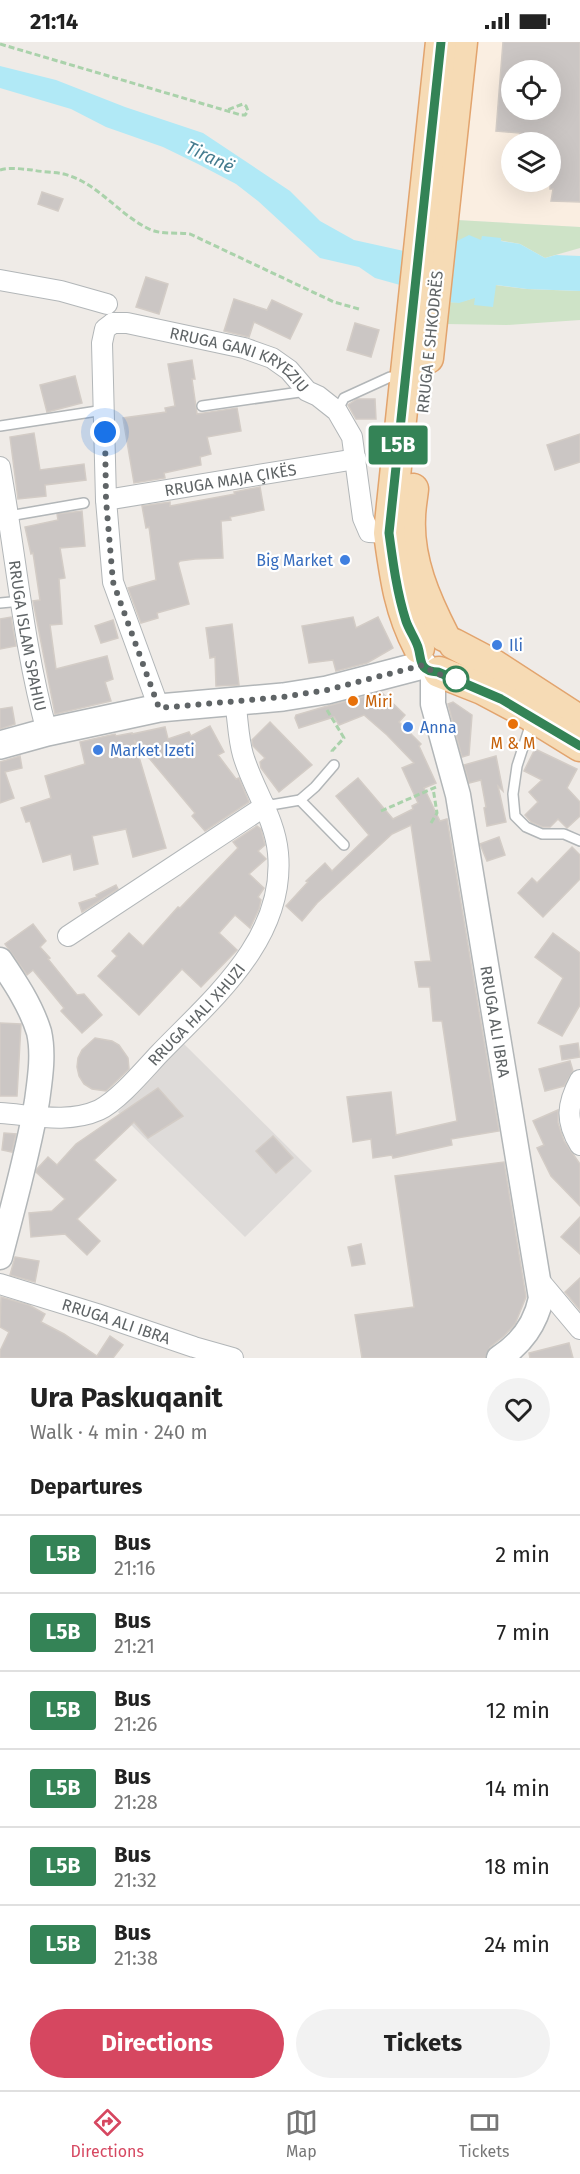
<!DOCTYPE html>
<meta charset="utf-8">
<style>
:root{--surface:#fff;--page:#f2f2f2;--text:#222;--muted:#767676;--line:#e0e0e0;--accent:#d64760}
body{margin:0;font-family:"Fira Sans",sans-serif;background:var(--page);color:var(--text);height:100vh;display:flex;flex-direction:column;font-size:22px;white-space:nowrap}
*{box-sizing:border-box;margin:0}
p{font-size:20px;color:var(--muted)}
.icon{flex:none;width:33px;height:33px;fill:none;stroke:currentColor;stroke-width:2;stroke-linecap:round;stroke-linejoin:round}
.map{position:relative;height:1316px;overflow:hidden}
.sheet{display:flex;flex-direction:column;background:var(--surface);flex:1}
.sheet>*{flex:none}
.badge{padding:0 12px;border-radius:4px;font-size:21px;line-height:39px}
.fabs{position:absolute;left:501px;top:18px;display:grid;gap:12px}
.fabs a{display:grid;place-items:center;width:60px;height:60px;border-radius:50%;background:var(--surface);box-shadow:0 6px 24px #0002;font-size:30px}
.you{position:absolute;width:30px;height:30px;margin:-15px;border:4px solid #fff;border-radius:50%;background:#1a73e8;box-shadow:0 0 0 9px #1a73e833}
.map>.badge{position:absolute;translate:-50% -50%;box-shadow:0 0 0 3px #fff}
h2{padding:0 30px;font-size:22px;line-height:54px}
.round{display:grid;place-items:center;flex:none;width:63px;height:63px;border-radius:32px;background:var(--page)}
.headline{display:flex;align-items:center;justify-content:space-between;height:102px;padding:0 30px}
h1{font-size:28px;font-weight:700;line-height:45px}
.primary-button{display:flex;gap:12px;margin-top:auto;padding:12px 30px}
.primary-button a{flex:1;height:69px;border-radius:36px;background:var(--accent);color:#fff;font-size:24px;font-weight:700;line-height:69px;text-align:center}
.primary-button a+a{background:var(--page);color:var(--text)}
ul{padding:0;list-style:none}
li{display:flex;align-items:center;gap:18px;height:78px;padding:0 30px;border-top:2px solid var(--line)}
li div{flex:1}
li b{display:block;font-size:22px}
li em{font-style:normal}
li .badge{min-width:66px;font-weight:700;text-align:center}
.status{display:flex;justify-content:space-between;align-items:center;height:42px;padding:0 30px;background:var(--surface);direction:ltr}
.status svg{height:16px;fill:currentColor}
.dock{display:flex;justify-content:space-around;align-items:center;height:84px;border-top:2px solid var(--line);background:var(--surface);font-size:16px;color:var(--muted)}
.dock a{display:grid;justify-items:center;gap:3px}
.dock .current{color:var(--accent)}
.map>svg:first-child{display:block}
.commercial{fill:#faeee1;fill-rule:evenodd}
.industrial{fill:#dedbd9}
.green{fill:#cee3c7}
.water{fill:#b1e9f6}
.building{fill:#cbc6c4;stroke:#d3ccc6;stroke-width:1.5;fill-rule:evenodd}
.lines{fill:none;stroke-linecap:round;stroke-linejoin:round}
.service-casing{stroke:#b2b6b8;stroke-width:12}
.minor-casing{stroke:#b2b6b8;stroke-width:22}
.tertiary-casing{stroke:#b2b6b8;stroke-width:27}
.secondary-casing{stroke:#b2b6b8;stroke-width:30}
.primary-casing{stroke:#e2a46e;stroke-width:33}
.path{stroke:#aad2ab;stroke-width:3;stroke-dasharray:6 3;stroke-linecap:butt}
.service{stroke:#fff;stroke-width:9}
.minor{stroke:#fff;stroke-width:20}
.tertiary{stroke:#fff;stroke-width:24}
.secondary{stroke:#fff;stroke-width:27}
.primary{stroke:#f6dbb5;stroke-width:30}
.line-casing{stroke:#fff;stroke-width:14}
.line{stroke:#348356;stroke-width:9}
.walk{stroke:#5f6466;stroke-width:6;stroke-dasharray:0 10.8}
.shop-dot{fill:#3f7fe0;stroke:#fff;stroke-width:2}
.stop-dot{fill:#fff;stroke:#348356;stroke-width:3}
.food-dot{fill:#e8710a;stroke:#fff;stroke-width:2}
.labels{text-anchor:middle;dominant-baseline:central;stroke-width:4.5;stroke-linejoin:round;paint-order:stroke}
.street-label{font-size:16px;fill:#5f6466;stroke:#fff}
.shop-label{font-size:16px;fill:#366cbe;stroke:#fff;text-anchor:start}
.food-label{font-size:16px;fill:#c56008;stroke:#fff;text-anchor:start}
.water-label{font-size:18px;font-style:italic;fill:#457b8e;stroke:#fff}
</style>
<div class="status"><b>21:14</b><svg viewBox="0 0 49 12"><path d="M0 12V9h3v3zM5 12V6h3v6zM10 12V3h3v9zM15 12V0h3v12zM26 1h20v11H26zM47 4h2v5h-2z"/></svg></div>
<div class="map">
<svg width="580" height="1316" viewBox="0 0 580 1316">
<rect width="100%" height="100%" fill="#efebe7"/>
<path class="commercial" d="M 475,0 L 580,0 L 580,185 L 457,178 ZM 512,28 L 550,28 L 550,68 L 512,68 ZM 512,100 L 550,100 L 550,140 L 512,140 Z"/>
<polygon class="industrial" points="183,1001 312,1129 245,1195 118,1070"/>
<g class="green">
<polygon points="457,178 580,185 580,206 545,216 520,202 482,195 482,198 455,200"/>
<path d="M 495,243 L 527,247 L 580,249 L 580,278 L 507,283 L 446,282 L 448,260 C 467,262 480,253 495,243 Z"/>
</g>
<g class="water">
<polygon points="0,24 56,38 125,65 203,91 290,149 320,179 354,198 404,209 400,243 375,236 359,225 320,216 258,159 236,142 198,122 163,105 106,85 71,67 0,46"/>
<polygon points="469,193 481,198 482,194 501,196 501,199 520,202 545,216 556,213 580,214 580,249 527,247 496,243 493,265 474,263 475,256 459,261 448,260 455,200"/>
</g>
<g class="building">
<path d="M 503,0 L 580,0 L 580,160 L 551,159 L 553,147 L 550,147 L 550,100 L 519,100 L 520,91 L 496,89 ZM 512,28 L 550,28 L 550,68 L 512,68 Z"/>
<polygon points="42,150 63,157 58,169 38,162"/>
<polygon points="146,235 168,242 159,272 136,265"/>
<polygon points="234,257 267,268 272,258 302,272 290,297 254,280 249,295 224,289"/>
<polygon points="355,281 379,288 371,315 347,308"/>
<polygon points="192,318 195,337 192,337 197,372 237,366 241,389 207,395 211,412 200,415 201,423 164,431 165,436 134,441 123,376 166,370 165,366 175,364 168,322"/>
<polygon points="75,334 82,361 47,370 40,343"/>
<polygon points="357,357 375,357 376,377 356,377 348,363"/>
<polygon points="34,391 40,428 84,422 86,438 45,443 46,454 18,457 10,395"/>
<polygon points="580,392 580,420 555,428 547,403"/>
<polygon points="260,445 264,468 230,475 231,478 221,479 223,516 195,517 180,519 178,521 189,562 157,571 158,576 141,581 128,546 156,538 149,485 146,486 142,464 170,460 170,464 235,452 234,450"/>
<polygon points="82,469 85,504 60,506 65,536 59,537 62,582 50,583 56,627 107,614 113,637 105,640 111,659 55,672 33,559 40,558 33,511 31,512 25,485 58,478 57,472"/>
<polygon points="11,575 16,604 0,607 0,577"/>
<polygon points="353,575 356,586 378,575 393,606 367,621 336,629 333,618 309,621 302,584"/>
<polygon points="113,578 118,596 101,601 95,584"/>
<polygon points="232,582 239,643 216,644 215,615 210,616 206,586"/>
<polygon points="381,650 405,673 399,680 421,702 419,704 436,741 424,746 440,779 447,777 499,1089 451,1097 452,1103 393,1116 392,1113 373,1116 371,1097 353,1100 347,1055 391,1050 396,1093 457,1079 442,979 433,979 430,945 419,945 415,920 431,919 411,783 392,792 317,861 302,879 286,864 308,840 306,839 325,821 332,829 369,793 336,754 358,736 393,777 413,767 412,764 418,761 402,726 414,721 387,693 364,673 339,683 334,675 299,686 295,676 296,673 324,665"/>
<polygon points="453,660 472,673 469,713 462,715 448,662"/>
<polygon points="12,665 15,682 0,687 0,667"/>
<polygon points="270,680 312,723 279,750 261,726 260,720 265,716 253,704 252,698"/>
<polygon points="210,684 224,710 218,713 236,737 239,736 249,760 205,789 192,774 195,771 134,698 166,806 133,815 126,787 92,794 98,822 74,828 71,812 43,820 30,779 26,780 21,766 51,756 45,734 85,722 80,700 115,692 116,694 132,691 132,692 165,685 168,697 189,690 191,694"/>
<polygon points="535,707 577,727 567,746 580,760 580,774 567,786 558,777 550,785 543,785 531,780 525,773 538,760 529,750 542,738 524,729"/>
<polygon points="20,714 22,726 5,730 14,756 0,761 0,720"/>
<polygon points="496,714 503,749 498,744 506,780 487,784 484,766 486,765 481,738 469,741 464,723"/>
<polygon points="257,784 261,787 265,803 258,809 266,817 249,832 264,846 258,855 261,858 259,867 250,886 235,873 219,891 237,908 201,945 182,927 139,973 98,934 117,914 112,909 129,891 143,904 178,865 180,866 238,806 233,800"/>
<polygon points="499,795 505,813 487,819 480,802"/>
<polygon points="572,805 580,813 580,837 543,875 518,851 532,836 537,841"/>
<polygon points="116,843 118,847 82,870 79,861 97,855 96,853"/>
<polygon points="33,882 46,899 40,905 50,916 48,917 77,953 84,952 102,973 82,991 61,969 64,966 33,928 27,933 5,902"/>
<polygon points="553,891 580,911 580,963 562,994 538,981 563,936 535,915"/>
<polygon points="0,981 21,982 17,1054 0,1054"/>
<polygon points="95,996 112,999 119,1003 128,1016 129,1027 106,1049 92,1047 84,1042 79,1034 77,1025 78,1016 82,1008"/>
<polygon points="578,1001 580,1015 562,1018 560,1004"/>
<polygon points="570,1019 573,1029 564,1044 545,1049 539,1027"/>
<polygon points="158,1046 183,1074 148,1096 134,1080 94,1118 116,1138 77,1177 100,1199 87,1213 65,1192 31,1195 29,1171 52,1169 65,1157 36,1130 37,1127 48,1115 57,1123 76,1102"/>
<polygon points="558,1068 558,1081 564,1099 580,1122 580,1164 551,1134 537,1106 544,1103 533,1079"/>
<polygon points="4,1091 16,1092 12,1110 2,1108"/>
<polygon points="273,1094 293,1116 276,1131 256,1109"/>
<polygon points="504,1120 526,1255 515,1282 504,1294 490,1305 485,1316 362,1316 355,1273 414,1265 395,1134"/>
<polygon points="580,1175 580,1212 561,1195"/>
<polygon points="361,1202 365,1222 352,1224 348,1205"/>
<polygon points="15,1215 39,1219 35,1240 10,1233"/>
<polygon points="580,1236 580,1268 565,1250"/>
<polygon points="1,1255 29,1263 45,1272 41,1280 64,1292 97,1314 110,1294 123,1303 113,1316 0,1316 0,1309 9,1290 0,1285"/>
<polygon points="569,1301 573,1316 530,1316 529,1311"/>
</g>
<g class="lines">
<g class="service-casing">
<g id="service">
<polyline points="202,364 307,349"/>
<polyline points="337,369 344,356 390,335"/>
<polyline points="0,384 104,368"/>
<polyline points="9,474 84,461"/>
<polyline points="0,561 22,559"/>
<polyline points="532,678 517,724 513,752 515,774 526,785 542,792 564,792 580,799"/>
<polyline points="300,758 315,745 334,723"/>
<polyline points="265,764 300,758 344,803"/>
</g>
</g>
<g class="minor-casing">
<g id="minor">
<polyline points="0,238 61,249 107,262"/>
<polyline points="113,281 105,287 102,301 106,458 113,540 159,666"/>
<path id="s1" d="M 113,281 L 127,281 L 244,306 L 272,316 L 289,328 L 307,349 L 318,354 L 337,369 L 352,395 L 363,476 L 369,490 L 389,491"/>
<path id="s2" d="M 0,425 C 16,513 23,603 47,690"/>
<path id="s3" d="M 106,458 L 356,417"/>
<polyline points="68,894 265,764"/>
<path d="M 580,1038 C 567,1062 565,1079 580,1103"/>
<path id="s4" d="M 0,1071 C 32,1073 68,1082 99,1068 C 118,1059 144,1028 159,1012 C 212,957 286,897 278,811 C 275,776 253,747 243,713 C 238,696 238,677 235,659"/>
<polyline points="538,1237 580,1287"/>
<path id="s5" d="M 0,1242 L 97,1272 L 194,1305 L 233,1316"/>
</g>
</g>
<g class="tertiary-casing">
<g id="tertiary">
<path id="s6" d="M 433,630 L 433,662 L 458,753 L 541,1256 C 536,1281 521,1302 499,1316"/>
<path d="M 0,918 C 15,940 31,964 39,990 C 44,1012 40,1037 37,1059 C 28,1112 13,1164 0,1215"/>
</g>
</g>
<g class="secondary-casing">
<polyline id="secondary" points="0,703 47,690 159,666 283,655 327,648 423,623"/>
</g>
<g class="primary-casing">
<g id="primary">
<polyline points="428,316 462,0"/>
<path d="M 413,447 C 412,457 410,466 410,476 C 408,518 425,557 444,594"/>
<polyline points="454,602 494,623 580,679"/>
<path d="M 419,606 C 399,568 395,534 389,491 L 441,0"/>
<polyline points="439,630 482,647 520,667 580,704"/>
</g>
</g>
<g class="path">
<polyline points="0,2 241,73 245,73 248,69 246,64 243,62 227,68"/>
<path d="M 0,128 C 9,125 22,127 32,128 C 42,130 54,130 64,132 C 98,141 118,172 149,187 C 162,193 175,190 190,192 L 334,260 L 359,267"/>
<polyline points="327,668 344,696 332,709 333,712"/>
<polyline points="381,769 436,745"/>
<polyline points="431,781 437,771 433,746"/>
</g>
<use href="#service" class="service"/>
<use href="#minor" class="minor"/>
<use href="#tertiary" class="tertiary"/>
<use href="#secondary" class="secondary"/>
<use href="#primary" class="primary"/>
</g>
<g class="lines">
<g class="line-casing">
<path id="line" d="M 441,0 L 389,491 C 393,521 397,551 406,579 C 409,588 415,596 418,605 C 422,618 418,629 438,630 L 501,657 L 580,704"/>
</g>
<use href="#line" class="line"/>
<polyline class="walk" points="105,390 106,458 113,540 159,666 283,655 327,648 423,623 433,630 460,639 456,637"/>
</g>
<g class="shop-dot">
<circle cx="345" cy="518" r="6"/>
<circle cx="497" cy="603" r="6"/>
<circle cx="408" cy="685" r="6"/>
<circle cx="98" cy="708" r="6"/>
</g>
<circle class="stop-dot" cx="456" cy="637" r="12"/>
<g class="food-dot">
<circle cx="353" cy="659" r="6"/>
<circle cx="513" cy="682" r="6"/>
</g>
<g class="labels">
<g class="street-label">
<text transform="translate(430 300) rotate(-84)">RRUGA E SHKODRËS</text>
<text stroke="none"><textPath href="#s1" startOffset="134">RRUGA GANI KRYEZIU</textPath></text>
<text stroke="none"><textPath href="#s3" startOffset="126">RRUGA MAJA ÇIKËS</textPath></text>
<text stroke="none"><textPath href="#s2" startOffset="171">RRUGA ISLAM SPAHIU</textPath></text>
<text stroke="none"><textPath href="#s4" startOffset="237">RRUGA HALI XHUZI</textPath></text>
<text stroke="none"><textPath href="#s6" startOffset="356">RRUGA ALI IBRA</textPath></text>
<text stroke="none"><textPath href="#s5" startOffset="122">RRUGA ALI IBRA</textPath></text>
</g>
<g class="shop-label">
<text x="333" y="518" text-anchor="end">Big Market</text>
<text x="509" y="603">Ili</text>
<text x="420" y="685">Anna</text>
<text x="110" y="708">Market Izeti</text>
</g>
<g class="food-label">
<text x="365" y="659">Miri</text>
<text x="513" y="701" text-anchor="middle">M &amp; M</text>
</g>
<g class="water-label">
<text transform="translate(210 115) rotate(25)">Tiranë</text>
</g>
</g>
</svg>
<div class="fabs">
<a><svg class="icon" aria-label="locate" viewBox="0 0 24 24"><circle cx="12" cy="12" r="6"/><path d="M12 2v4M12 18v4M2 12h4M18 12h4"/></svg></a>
<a><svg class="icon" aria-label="layers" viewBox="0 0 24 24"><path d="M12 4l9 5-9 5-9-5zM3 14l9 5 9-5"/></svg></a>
</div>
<div class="you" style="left:105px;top:390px"></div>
<b class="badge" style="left:398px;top:403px;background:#348356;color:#fff">L5B</b>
</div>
<section class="sheet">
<div class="headline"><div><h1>Ura Paskuqanit</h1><p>Walk · 4 min · 240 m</p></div><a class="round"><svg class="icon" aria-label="heart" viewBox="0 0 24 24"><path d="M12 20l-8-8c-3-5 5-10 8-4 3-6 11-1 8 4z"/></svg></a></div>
<h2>Departures</h2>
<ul>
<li><span class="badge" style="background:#348356;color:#fff">L5B</span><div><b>Bus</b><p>21:16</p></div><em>2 min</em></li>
<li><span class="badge" style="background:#348356;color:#fff">L5B</span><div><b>Bus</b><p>21:21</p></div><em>7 min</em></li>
<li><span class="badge" style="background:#348356;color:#fff">L5B</span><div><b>Bus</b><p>21:26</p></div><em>12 min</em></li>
<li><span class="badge" style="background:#348356;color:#fff">L5B</span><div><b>Bus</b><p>21:28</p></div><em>14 min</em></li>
<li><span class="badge" style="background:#348356;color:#fff">L5B</span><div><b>Bus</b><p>21:32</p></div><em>18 min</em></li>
<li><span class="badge" style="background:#348356;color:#fff">L5B</span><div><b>Bus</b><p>21:38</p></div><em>24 min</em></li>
</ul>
<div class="primary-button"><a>Directions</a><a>Tickets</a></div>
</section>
<nav class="dock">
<a class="current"><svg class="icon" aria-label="directions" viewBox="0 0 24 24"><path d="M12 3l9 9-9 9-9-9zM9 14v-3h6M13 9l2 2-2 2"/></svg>Directions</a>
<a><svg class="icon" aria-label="map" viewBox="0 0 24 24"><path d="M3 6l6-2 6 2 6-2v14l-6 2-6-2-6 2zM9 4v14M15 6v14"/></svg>Map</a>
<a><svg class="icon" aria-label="tickets" viewBox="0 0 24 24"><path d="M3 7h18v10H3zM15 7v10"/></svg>Tickets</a>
</nav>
